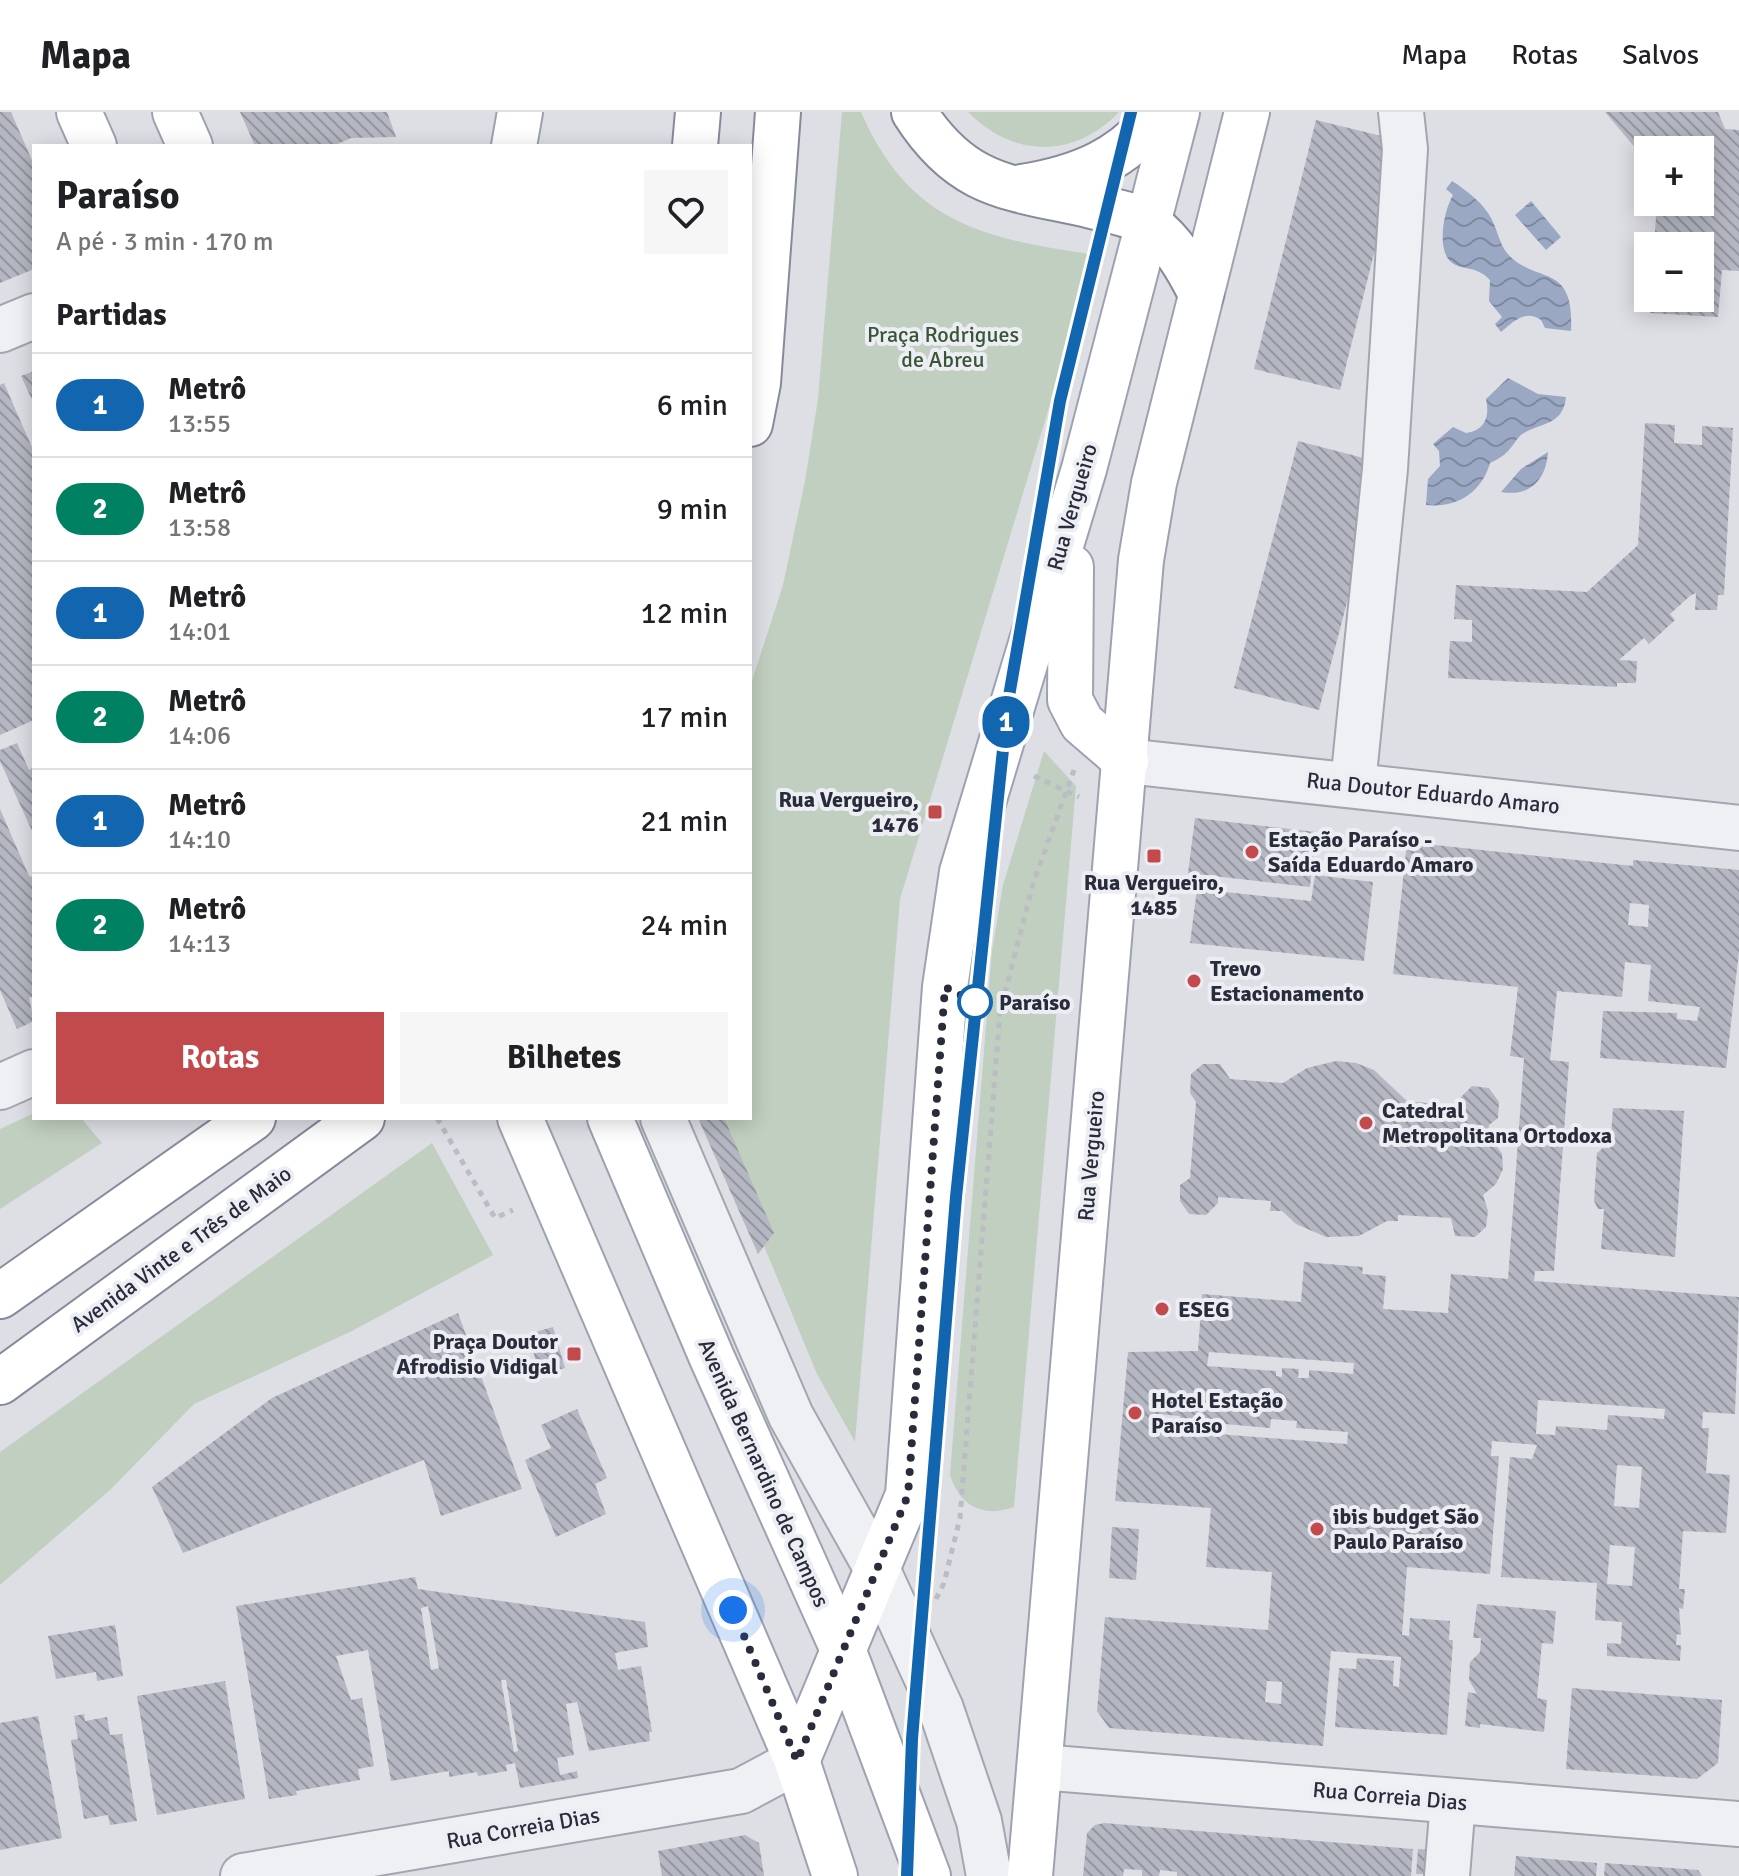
<!DOCTYPE html>
<html lang="pt">
<meta charset="utf-8">
<style>
:root{--surface:#fff;--page:#f6f6f6;--text:#202124;--muted:#757577;--line:#e0e0e0;--accent:#c24a4c}
body{margin:0;font-family:Signika,sans-serif;background:var(--page);color:var(--text);height:100vh;display:flex;flex-direction:column;font-size:30px;white-space:nowrap}
*{box-sizing:border-box;margin:0}
p{font-size:26px;color:var(--muted)}
.icon{flex:none;width:44px;height:44px;fill:none;stroke:currentColor;stroke-width:2;stroke-linecap:round;stroke-linejoin:round}
.map{position:relative;flex:1;overflow:hidden}
.drawer{position:absolute;left:32px;top:32px;width:720px;height:976px;display:flex;flex-direction:column;background:var(--surface);border-radius:0px;box-shadow:0 4px 20px #0003}
.drawer>*{flex:none}
.badge{padding:0 16px;border-radius:26px;font-size:28px;line-height:52px}
.controls{position:absolute;left:1634px;top:24px;display:grid;gap:16px}
.controls a{display:grid;place-items:center;width:80px;height:80px;border-radius:0px;background:var(--surface);box-shadow:0 4px 20px #0003;font-size:40px}
.you{position:absolute;width:40px;height:40px;margin:-20px;border:6px solid #fff;border-radius:50%;background:#1a73e8;box-shadow:0 0 0 12px #1a73e833}
.map>.badge{position:absolute;translate:-50% -50%;box-shadow:0 0 0 4px #fff}
h2{padding:0 24px;font-size:30px;line-height:72px}
.round{display:grid;place-items:center;flex:none;width:84px;height:84px;border-radius:0px;background:var(--page)}
.headline{display:flex;align-items:center;justify-content:space-between;height:136px;padding:0 24px}
h1{font-size:38px;font-weight:800;line-height:60px}
.button{display:flex;gap:16px;margin-top:auto;padding:16px 24px}
.button a{flex:1;height:92px;border-radius:0px;background:var(--accent);color:#fff;font-size:32px;font-weight:800;line-height:92px;text-align:center}
.button a+a{background:var(--page);color:var(--text)}
ul{padding:0;list-style:none}
li{display:flex;align-items:center;gap:24px;height:104px;padding:0 24px;border-top:2px solid var(--line)}
li div{flex:1}
li b{display:block;font-size:30px}
li em{font-style:normal}
li .badge{min-width:88px;font-weight:700;text-align:center}
header{display:flex;align-items:center;gap:48px;box-sizing:border-box;height:112px;padding:0 40px;background:var(--surface);border-bottom:2px solid var(--line)}
header strong{font-size:38px}
nav{display:flex;gap:44px;margin-inline-start:auto;font-size:28px}
.map>svg:first-child{display:block}
.park{fill:#c0cfbf}
.water{fill:url(#water-waves)}
.building{fill:url(#building-back-hatch);fill-rule:evenodd}
.lines{fill:none;stroke-linecap:round;stroke-linejoin:round}
.minor-casing{stroke:#a3a6af;stroke-width:48}
.major-casing{stroke:#9da2b0;stroke-width:48}
.highway-casing{stroke:#858b9b;stroke-width:48}
.path{stroke:#bbbdc4;stroke-width:5;stroke-dasharray:6 6;stroke-linecap:butt}
.minor{stroke:#eff0f4;stroke-width:44}
.major{stroke:#fff;stroke-width:44}
.highway{stroke:#fff;stroke-width:44}
.line-casing{stroke:#fff;stroke-width:18}
.line{stroke:#1266af;stroke-width:12}
.walk{stroke:#282c3b;stroke-width:8;stroke-dasharray:0 14.4}
.poi-dot{fill:#c24a4c;stroke:#eceef3;stroke-width:3}
.stop-dot{fill:#fff;stroke:#1266af;stroke-width:4}
.labels{text-anchor:middle;dominant-baseline:central;stroke-width:8;stroke-linejoin:round;paint-order:stroke}
.park-label{font-size:22px;fill:#385536;stroke:#eceef3}
.street-label{font-size:22px;fill:#282c3b;stroke:#eceef3}
.poi-label{font-size:22px;font-weight:bold;fill:#282c3b;stroke:#eceef3;text-anchor:start}
.stop-label{font-size:22px;font-weight:bold;fill:#282c3b;stroke:#eceef3;text-anchor:start}
</style>
<header>
<strong>Mapa</strong>
<nav><a>Mapa</a><a>Rotas</a><a>Salvos</a></nav>
</header>
<div class="map">
<svg width="1739" height="1764" viewBox="0 0 1739 1764">
<defs>
<pattern id="water-waves" width="16" height="10" patternUnits="userSpaceOnUse" patternTransform="scale(2)"><rect width="16" height="10" fill="#9aa8c3"/><path d="M0 5q4-4 8 0t8 0" fill="none" stroke="#7e89a0"/></pattern>
<pattern id="building-back-hatch" width="6" height="6" patternUnits="userSpaceOnUse" patternTransform="scale(2)"><rect width="6" height="6" fill="#b5b8c2"/><path d="M-1 5l2 2M0 0l6 6M5-1l2 2" fill="none" stroke="#93969f"/></pattern>
</defs>
<rect width="100%" height="100%" fill="#dddfe5"/>
<g class="park">
<path d="M 842,0 L 861,0 C 909,110 981,126 1090,142 L 1051,289 L 900,787 L 855,1330 L 817,1262 L 711,1006 L 750,1006 L 750,575 L 783,473 L 805,369 L 818,287 Z"/>
<path d="M 968,0 L 1119,0 C 1074,47 1013,46 968,0 Z"/>
<path d="M 1044,639 L 1076,674 L 1014,1395 C 984,1406 960,1395 950,1363 L 992,839 L 1003,773 Z"/>
<polygon points="34,1001 34,1006 81,1006 102,1031 0,1097 0,1017"/>
<polygon points="432,1031 493,1143 352,1219 194,1292 110,1378 0,1473 0,1340"/>
</g>
<g class="water">
<path d="M 1452,69 C 1467,79 1484,91 1492,108 C 1498,119 1499,131 1507,141 C 1535,174 1575,148 1571,219 L 1545,216 L 1541,208 C 1525,197 1513,210 1501,220 L 1495,212 L 1502,205 L 1489,189 L 1490,168 C 1476,153 1462,159 1451,150 C 1436,137 1444,98 1453,83 L 1446,77 Z"/>
<polygon points="1531,89 1561,125 1546,138 1515,103"/>
<path d="M 1508,266 L 1538,282 L 1566,285 C 1563,313 1543,310 1524,321 C 1513,327 1514,341 1490,351 C 1481,382 1456,396 1426,393 L 1428,367 L 1440,354 L 1439,339 L 1433,332 L 1453,315 L 1466,321 C 1485,319 1490,304 1486,287 Z"/>
<path d="M 1548,340 C 1546,368 1530,385 1501,380 L 1521,357 Z"/>
</g>
<g class="building">
<polygon points="0,0 11,0 34,53 34,157 0,171"/>
<polygon points="240,0 387,0 396,25 351,26 333,34 255,34"/>
<polygon points="1605,0 1718,0 1725,17 1739,18 1739,159 1722,158 1718,205 1650,201 1651,186 1700,186 1700,134 1654,134 1657,90 1700,90 1700,38 1648,38 1648,51"/>
<polygon points="1316,8 1402,29 1340,278 1254,257"/>
<polygon points="34,259 34,292 21,264"/>
<polygon points="4,271 34,340 34,608 0,623 0,273"/>
<polygon points="1645,311 1675,313 1674,331 1702,333 1702,314 1733,316 1724,483 1718,483 1717,498 1695,498 1696,481 1690,484 1670,502 1675,508 1649,532 1644,526 1619,548 1637,549 1636,571 1617,571 1617,575 1448,566 1450,529 1472,530 1472,508 1454,507 1456,473 1587,480 1638,433"/>
<polygon points="1298,329 1383,351 1319,598 1234,576"/>
<polygon points="17,631 29,658 34,655 34,723 0,649 0,638"/>
<polygon points="0,697 29,764 34,766 34,884 29,886 34,909 17,917 0,878"/>
<polygon points="1195,706 1316,720 1310,775 1188,761"/>
<path d="M 1407,730 L 1633,754 L 1633,748 L 1739,758 L 1739,839 L 1726,956 L 1600,946 L 1603,899 L 1677,901 L 1677,907 L 1697,909 L 1700,895 L 1648,889 L 1651,853 L 1625,850 L 1622,885 L 1557,879 L 1550,948 L 1569,950 L 1554,1159 L 1535,1159 L 1534,1169 L 1739,1185 L 1735,1302 L 1703,1300 L 1702,1316 L 1709,1316 L 1706,1361 L 1730,1363 L 1726,1421 L 1683,1419 L 1679,1477 L 1685,1477 L 1683,1497 L 1679,1496 L 1681,1523 L 1677,1522 L 1676,1533 L 1681,1533 L 1680,1549 L 1607,1544 L 1607,1531 L 1621,1532 L 1622,1510 L 1595,1508 L 1597,1471 L 1501,1465 L 1510,1345 L 1532,1347 L 1537,1333 L 1492,1329 L 1491,1344 L 1499,1344 L 1490,1462 L 1407,1455 L 1402,1523 L 1409,1524 L 1410,1506 L 1450,1509 L 1449,1528 L 1453,1528 L 1447,1623 L 1335,1615 L 1339,1556 L 1356,1557 L 1357,1546 L 1394,1549 L 1393,1574 L 1399,1575 L 1401,1545 L 1331,1539 L 1323,1634 L 1109,1616 L 1097,1599 L 1105,1505 L 1268,1518 L 1272,1460 L 1206,1455 L 1211,1396 L 1115,1389 L 1128,1240 L 1198,1239 L 1202,1182 L 1301,1190 L 1304,1150 L 1363,1155 L 1362,1162 L 1386,1164 L 1383,1197 L 1448,1201 L 1451,1162 L 1508,1167 L 1524,946 L 1510,944 L 1518,875 L 1393,862 ZM 1630,791 L 1649,793 L 1648,815 L 1628,813 ZM 1209,1240 L 1354,1251 L 1353,1262 L 1309,1258 L 1309,1266 L 1298,1266 L 1299,1257 L 1282,1256 L 1282,1265 L 1276,1264 L 1276,1259 L 1207,1254 ZM 1538,1288 L 1665,1297 L 1664,1307 L 1608,1303 L 1607,1318 L 1556,1314 L 1555,1323 L 1536,1322 ZM 1157,1302 L 1180,1304 L 1180,1308 L 1270,1316 L 1271,1307 L 1297,1309 L 1296,1316 L 1348,1320 L 1347,1332 L 1155,1317 ZM 1617,1353 L 1642,1355 L 1639,1396 L 1614,1394 ZM 1610,1433 L 1635,1435 L 1632,1474 L 1607,1472 ZM 1267,1569 L 1282,1570 L 1281,1592 L 1265,1590 Z"/>
<polygon points="1315,763 1373,770 1364,849 1190,831 1197,777 1311,789"/>
<polygon points="1336,949 1356,951 1374,958 1407,989 1456,994 1458,988 1472,974 1489,976 1499,990 1498,1006 1489,1013 1488,1021 1502,1042 1503,1057 1496,1072 1483,1083 1488,1099 1486,1115 1475,1125 1455,1124 1451,1106 1398,1103 1398,1109 1387,1109 1359,1124 1326,1125 1296,1112 1282,1099 1270,1099 1271,1089 1218,1085 1218,1091 1206,1103 1189,1102 1180,1089 1180,1073 1190,1066 1196,990 1190,981 1191,962 1203,952 1220,952 1230,967 1283,971 1307,956"/>
<polygon points="1613,996 1684,999 1675,1145 1601,1137 1604,1097 1598,1097 1594,1089 1597,1041 1603,1036 1610,1036"/>
<polygon points="698,1006 724,1006 774,1121 758,1142"/>
<polygon points="458,1201 522,1377 441,1404 424,1348 183,1441 152,1375 272,1286"/>
<polygon points="553,1215 565,1256 540,1263 528,1222"/>
<polygon points="577,1297 607,1366 595,1372 606,1402 556,1425 525,1348 551,1336 541,1313"/>
<polygon points="1112,1415 1139,1417 1136,1468 1109,1466"/>
<path d="M 415,1465 L 418,1477 L 645,1510 L 648,1535 L 615,1541 L 618,1558 L 641,1554 L 652,1620 L 649,1620 L 650,1629 L 589,1639 L 577,1590 L 566,1592 L 574,1643 L 557,1646 L 560,1663 L 577,1659 L 578,1666 L 520,1676 L 515,1651 L 506,1653 L 507,1659 L 478,1664 L 477,1660 L 449,1665 L 449,1659 L 391,1669 L 368,1538 L 336,1544 L 351,1588 L 362,1586 L 374,1654 L 358,1657 L 360,1668 L 296,1679 L 297,1683 L 269,1687 L 236,1494 ZM 428,1494 L 439,1556 L 431,1558 L 421,1496 ZM 501,1568 L 506,1568 L 518,1639 L 514,1640 Z"/>
<polygon points="1477,1492 1556,1499 1553,1532 1542,1531 1537,1586 1547,1588 1544,1620 1480,1612 1480,1616 1465,1614 1468,1580 1477,1582 1469,1568 1470,1550 1480,1540 1481,1526 1473,1526"/>
<polygon points="115,1513 123,1564 97,1569 96,1560 56,1567 48,1524"/>
<polygon points="225,1569 245,1687 157,1703 137,1584"/>
<polygon points="1572,1576 1722,1588 1718,1651 1697,1667 1566,1657"/>
<polygon points="84,1602 85,1609 107,1605 110,1623 122,1622 137,1709 110,1713 108,1703 84,1707 71,1628 78,1627 74,1604"/>
<polygon points="38,1604 62,1726 0,1738 0,1611"/>
<polygon points="1104,1711 1413,1737 1411,1764 1177,1764 1177,1760 1160,1758 1159,1764 1142,1764 1142,1758 1124,1757 1123,1764 1083,1764 1087,1721 1095,1713"/>
<polygon points="745,1723 759,1731 764,1764 662,1764 658,1739"/>
<polygon points="1418,1737 1438,1738 1426,1762 1416,1762"/>
<polygon points="1516,1744 1597,1751 1596,1764 1514,1764"/>
<polygon points="1605,1751 1698,1758 1702,1764 1604,1764"/>
</g>
<g class="lines">
<g class="minor-casing">
<g id="minor">
<polyline points="0,218 34,204"/>
<polyline points="1126,649 1739,716"/>
<polyline points="1353,672 1385,357 1405,37 1401,0"/>
<polyline points="0,975 34,960"/>
<polyline points="663,1006 791,1304 878,1459 941,1597 979,1709 989,1764"/>
<polyline points="1040,1655 1739,1712"/>
<polyline points="243,1764 741,1679 797,1649"/>
<polyline points="1447,1764 1453,1689"/>
</g>
</g>
<g class="major-casing">
<g id="major">
<polyline points="79,0 94,34"/>
<polyline points="175,0 190,34"/>
<polyline points="514,34 520,0"/>
<polyline points="1071,455 1070,588 1082,611 1126,649"/>
<polyline points="520,1006 797,1649 835,1764"/>
<polyline points="610,1006 712,1246 844,1540 928,1764"/>
<polyline points="797,1649 908,1383 945,875 962,760 1084,357 1177,0"/>
<polyline points="1030,1764 1141,448 1154,371 1247,0"/>
</g>
</g>
<g class="highway-casing">
<g id="highway">
<path d="M 914,0 C 963,77 1010,75 1092,94 C 1111,99 1134,102 1150,113 C 1174,131 1188,156 1201,182"/>
<polyline points="695,34 698,0"/>
<path d="M 1022,75 C 1077,66 1126,48 1159,0"/>
<polyline points="750,312 758,271 778,0"/>
<polyline points="0,1184 253,1006"/>
<polyline points="0,1270 362,1006"/>
</g>
</g>
<g class="path">
<polyline points="1034,664 1079,685"/>
<polyline points="437,1006 495,1106 513,1098"/>
<polyline points="936,1487 944,1471 960,1406 1000,900 1033,772 1074,658"/>
</g>
<use href="#minor" class="minor"/>
<use href="#major" class="major"/>
<use href="#highway" class="highway"/>
</g>
<g class="lines">
<g class="line-casing">
<polyline id="line" points="907,1764 912,1627 956,1085 1008,590 1060,289 1131,0"/>
</g>
<use href="#line" class="line"/>
<polyline class="walk" points="733,1498 797,1649 908,1383 945,875 975,890"/>
</g>
<g class="poi-dot">
<rect x="927" y="692" width="16" height="16" rx="4"/>
<circle cx="1252" cy="740" r="8"/>
<rect x="1146" y="736" width="16" height="16" rx="4"/>
<circle cx="1194" cy="869" r="8"/>
<circle cx="1366" cy="1011" r="8"/>
<circle cx="1162" cy="1197" r="8"/>
<rect x="566" y="1234" width="16" height="16" rx="4"/>
<circle cx="1135" cy="1301" r="8"/>
<circle cx="1317" cy="1417" r="8"/>
</g>
<circle class="stop-dot" cx="975" cy="890" r="16"/>
<g class="labels">
<g class="park-label">
<text x="943" y="222">Praça Rodrigues<tspan x="943" dy="25">de Abreu</tspan></text>
</g>
<g class="street-label">
<text transform="translate(1072 395) rotate(-74)">Rua Vergueiro</text>
<text transform="translate(1433 681) rotate(6)">Rua Doutor Eduardo Amaro</text>
<text transform="translate(1091 1044) rotate(-85)">Rua Vergueiro</text>
<text transform="translate(181 1137) rotate(-36)">Avenida Vinte e Três de Maio</text>
<text transform="translate(764 1361) rotate(66)">Avenida Bernardino de Campos</text>
<text transform="translate(1390 1684) rotate(5)">Rua Correia Dias</text>
<text transform="translate(523 1716) rotate(-10)">Rua Correia Dias</text>
</g>
<g class="poi-label">
<text x="919" y="687" text-anchor="end">Rua Vergueiro,<tspan x="919" dy="25">1476</tspan></text>
<text x="1268" y="727">Estação Paraíso -<tspan x="1268" dy="25">Saída Eduardo Amaro</tspan></text>
<text x="1154" y="770" text-anchor="middle">Rua Vergueiro,<tspan x="1154" dy="25">1485</tspan></text>
<text x="1210" y="856">Trevo<tspan x="1210" dy="25">Estacionamento</tspan></text>
<text x="1382" y="998">Catedral<tspan x="1382" dy="25">Metropolitana Ortodoxa</tspan></text>
<text x="1178" y="1197">ESEG</text>
<text x="558" y="1229" text-anchor="end">Praça Doutor<tspan x="558" dy="25">Afrodisio Vidigal</tspan></text>
<text x="1151" y="1288">Hotel Estação<tspan x="1151" dy="25">Paraíso</tspan></text>
<text x="1333" y="1404">ibis budget São<tspan x="1333" dy="25">Paulo Paraíso</tspan></text>
</g>
<g class="stop-label">
<text x="999" y="890">Paraíso</text>
</g>
</g>
</svg>
<div class="controls">
<a>+</a>
<a>−</a>
</div>
<div class="you" style="left:733px;top:1498px"></div>
<b class="badge" style="left:1006px;top:610px;background:#1266af;color:#fff">1</b>
<section class="drawer">
<div class="headline"><div><h1>Paraíso</h1><p>A pé · 3 min · 170 m</p></div><a class="round"><svg class="icon" aria-label="heart" viewBox="0 0 24 24"><path d="M12 20l-8-8c-3-5 5-10 8-4 3-6 11-1 8 4z"/></svg></a></div>
<h2>Partidas</h2>
<ul>
<li><span class="badge" style="background:#1266af;color:#fff">1</span><div><b>Metrô</b><p>13:55</p></div><em>6 min</em></li>
<li><span class="badge" style="background:#008162;color:#fff">2</span><div><b>Metrô</b><p>13:58</p></div><em>9 min</em></li>
<li><span class="badge" style="background:#1266af;color:#fff">1</span><div><b>Metrô</b><p>14:01</p></div><em>12 min</em></li>
<li><span class="badge" style="background:#008162;color:#fff">2</span><div><b>Metrô</b><p>14:06</p></div><em>17 min</em></li>
<li><span class="badge" style="background:#1266af;color:#fff">1</span><div><b>Metrô</b><p>14:10</p></div><em>21 min</em></li>
<li><span class="badge" style="background:#008162;color:#fff">2</span><div><b>Metrô</b><p>14:13</p></div><em>24 min</em></li>
</ul>
<div class="button"><a>Rotas</a><a>Bilhetes</a></div>
</section>
</div>
